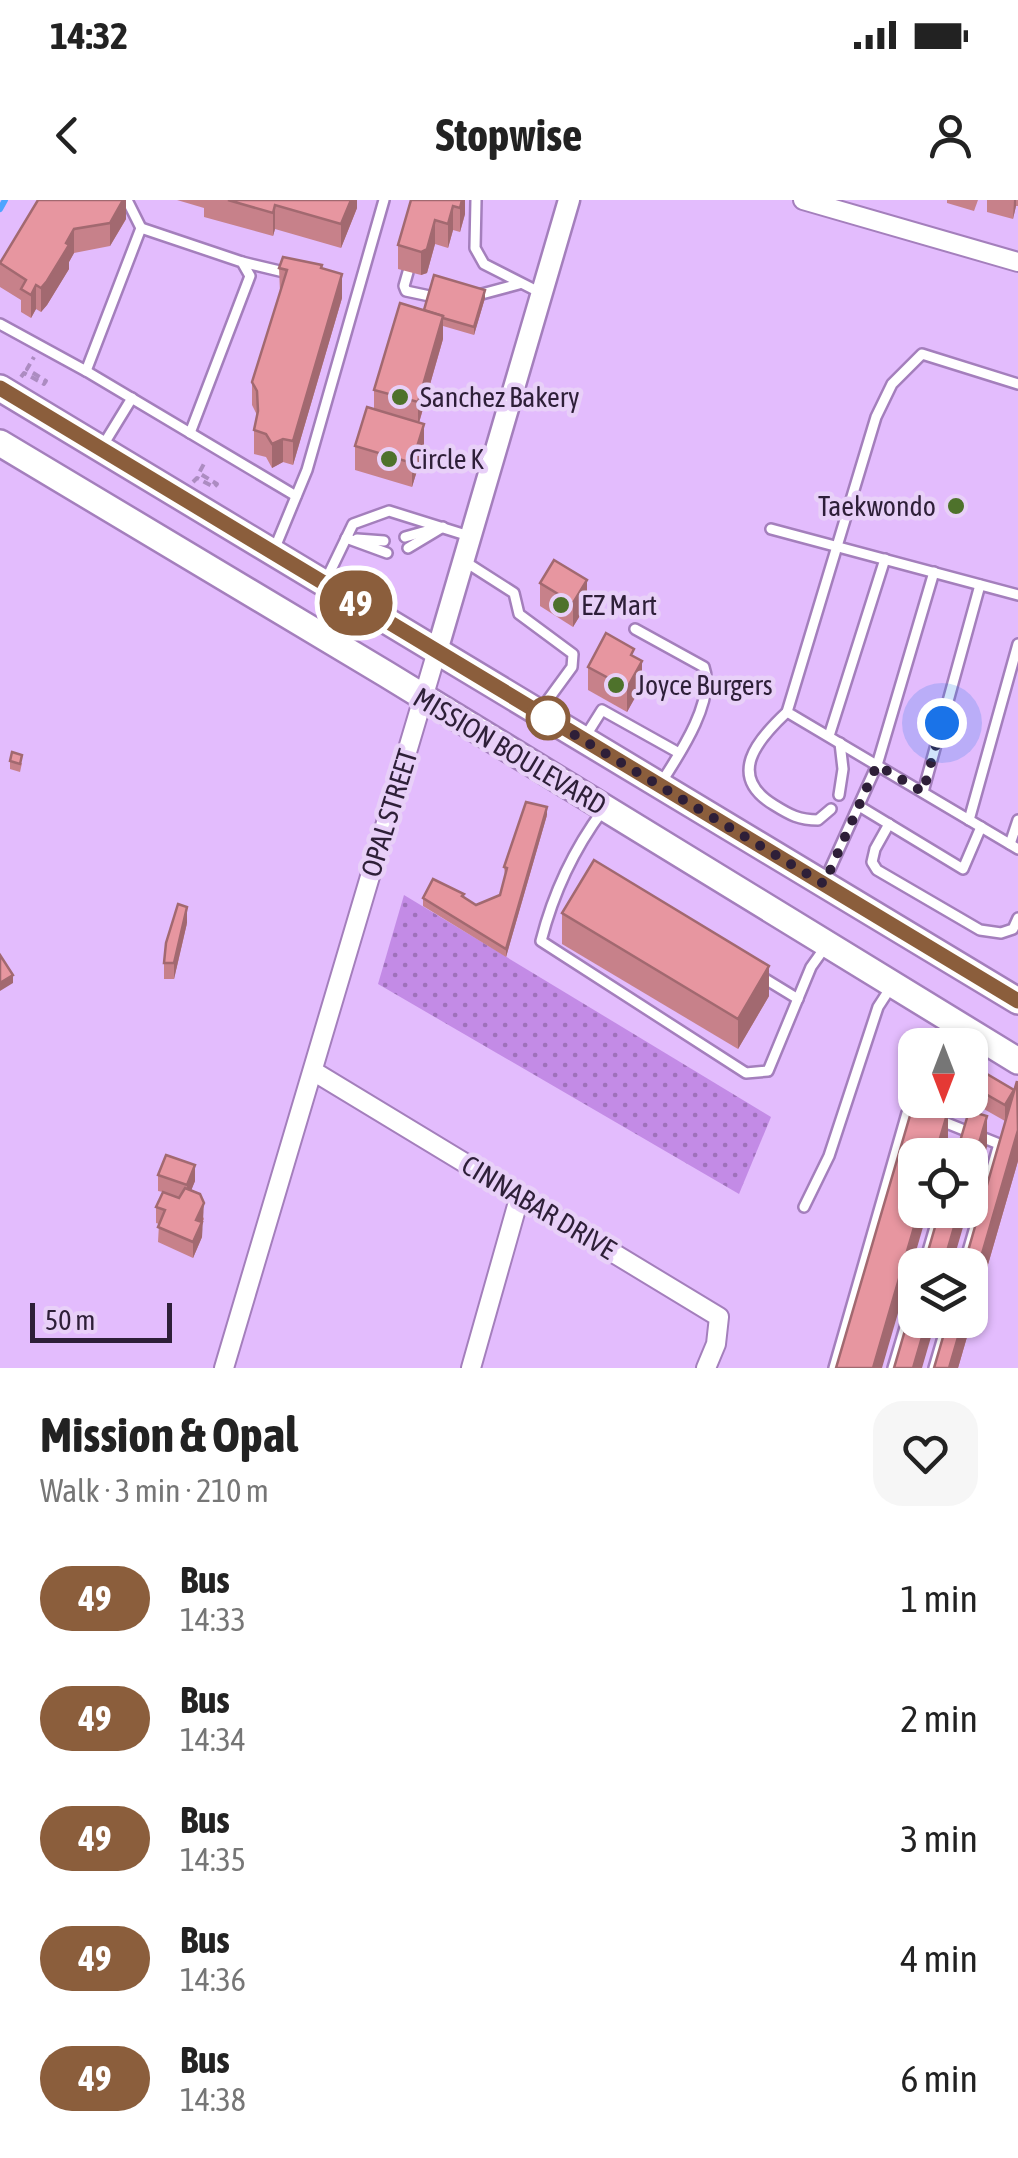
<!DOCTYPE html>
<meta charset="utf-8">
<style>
:root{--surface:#fff;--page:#f6f6f6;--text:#222;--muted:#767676}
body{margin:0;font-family:"Asap Condensed",sans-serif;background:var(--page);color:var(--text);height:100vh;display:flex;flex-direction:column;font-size:38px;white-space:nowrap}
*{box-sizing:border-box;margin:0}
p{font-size:32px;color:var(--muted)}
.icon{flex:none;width:55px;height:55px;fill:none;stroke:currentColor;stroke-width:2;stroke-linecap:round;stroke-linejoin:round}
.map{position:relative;height:1168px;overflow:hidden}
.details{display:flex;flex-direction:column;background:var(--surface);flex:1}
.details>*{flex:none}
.badge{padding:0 20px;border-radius:32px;font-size:35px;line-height:65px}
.needle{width:65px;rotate:180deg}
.fabs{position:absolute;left:898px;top:828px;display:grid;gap:20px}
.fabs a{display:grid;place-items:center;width:90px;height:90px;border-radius:20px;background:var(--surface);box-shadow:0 2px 8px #0004;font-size:50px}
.scale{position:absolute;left:30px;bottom:25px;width:142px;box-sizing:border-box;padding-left:10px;border:5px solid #2e1f38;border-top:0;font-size:28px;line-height:35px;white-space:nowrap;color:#2e1f38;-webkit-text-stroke:8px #e8d0f8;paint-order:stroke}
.you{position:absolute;width:50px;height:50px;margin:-25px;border:8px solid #fff;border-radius:50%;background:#1a73e8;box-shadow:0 0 0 15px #1a73e833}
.map>.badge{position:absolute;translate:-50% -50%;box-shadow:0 0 0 5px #fff}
.round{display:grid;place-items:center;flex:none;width:105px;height:105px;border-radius:30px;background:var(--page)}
.overview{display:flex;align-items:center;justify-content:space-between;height:170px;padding:0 40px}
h1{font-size:48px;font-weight:700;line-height:75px}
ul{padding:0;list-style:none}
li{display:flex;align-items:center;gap:30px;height:120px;padding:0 40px}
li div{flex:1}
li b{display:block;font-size:38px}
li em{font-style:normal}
li .badge{min-width:110px;font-weight:700;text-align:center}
.status{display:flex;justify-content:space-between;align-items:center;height:70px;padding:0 50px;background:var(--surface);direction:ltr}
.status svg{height:28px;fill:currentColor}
header{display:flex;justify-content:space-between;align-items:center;height:130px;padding:0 40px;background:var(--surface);font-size:45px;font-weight:700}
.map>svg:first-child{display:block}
.grass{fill:url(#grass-dots)}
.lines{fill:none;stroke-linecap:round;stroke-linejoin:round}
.stream{stroke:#4ca4ff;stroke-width:6}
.service-casing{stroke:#a47fbc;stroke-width:14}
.minor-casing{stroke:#a47fbc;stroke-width:22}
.tertiary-casing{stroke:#a47fbc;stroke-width:25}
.primary-casing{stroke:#a47fbc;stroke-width:30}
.path{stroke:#ac8cc1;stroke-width:4;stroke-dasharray:8 5;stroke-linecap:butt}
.service{stroke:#fff;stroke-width:9}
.minor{stroke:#fff;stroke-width:18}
.tertiary{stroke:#fff;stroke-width:20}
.primary{stroke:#fff;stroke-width:25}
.wall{fill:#c7818a}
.shaded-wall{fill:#a26970}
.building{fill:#e796a0;stroke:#a26970;stroke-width:2.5}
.line-casing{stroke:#fff;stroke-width:22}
.line{stroke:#8b5e3c;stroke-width:15}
.walk{stroke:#2e1f38;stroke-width:10;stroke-dasharray:0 18}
.poi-dot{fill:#4e722b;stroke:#e8d0f8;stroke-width:4}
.stop-dot{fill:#fff;stroke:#8b5e3c;stroke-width:5}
.labels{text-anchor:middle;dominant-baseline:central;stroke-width:9;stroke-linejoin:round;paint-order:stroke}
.poi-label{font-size:28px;fill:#2e1f38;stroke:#e8d0f8;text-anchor:start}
.street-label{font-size:28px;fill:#2e1f38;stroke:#e8d0f8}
</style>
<div class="status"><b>14:32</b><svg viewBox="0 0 49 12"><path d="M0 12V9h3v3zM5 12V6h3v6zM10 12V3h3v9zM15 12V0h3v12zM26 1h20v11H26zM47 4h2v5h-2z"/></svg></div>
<header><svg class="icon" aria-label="back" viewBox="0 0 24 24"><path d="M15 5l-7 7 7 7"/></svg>Stopwise<svg class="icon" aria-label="person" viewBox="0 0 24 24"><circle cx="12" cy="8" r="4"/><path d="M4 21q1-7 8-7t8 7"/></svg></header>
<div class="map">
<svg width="1018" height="1168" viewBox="0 0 1018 1168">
<defs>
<pattern id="grass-dots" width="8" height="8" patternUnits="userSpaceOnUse" patternTransform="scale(2.5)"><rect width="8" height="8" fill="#c38be6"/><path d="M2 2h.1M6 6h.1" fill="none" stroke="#9f71bb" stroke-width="1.8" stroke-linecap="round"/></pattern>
</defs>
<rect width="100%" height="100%" fill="#e3bcfd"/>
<polygon class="grass" points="404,695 771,917 739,994 378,784"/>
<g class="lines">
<polyline class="stream" points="0,9 5,0"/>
<g class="service-casing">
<g id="service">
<polyline points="476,0 475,48 484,64 541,93"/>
<polyline points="141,28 242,62 250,76 190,233"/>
<polyline points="242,62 288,73"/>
<polyline points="408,72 404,86 406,91 439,98"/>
<polyline points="478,95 519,84"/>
<polyline points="0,124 86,171 141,28 127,0"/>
<polyline points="86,171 296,296"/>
<polyline points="1018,184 922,154 892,184 876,217 787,512 1018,649"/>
<polyline points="102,247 132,198"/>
<polyline points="771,329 1018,395"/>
<polyline points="405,337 430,330"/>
<polyline points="346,338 387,353"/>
<polyline points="357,339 384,341"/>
<polyline points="408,348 443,327"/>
<polyline points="274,350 307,270 384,0"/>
<polyline points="464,361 514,393 519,414 573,454 572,467 542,508"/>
<polyline points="326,380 353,324 389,311 469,336"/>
<path d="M 635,429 L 704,467 C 716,500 679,555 661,583"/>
<path d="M 787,512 C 757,540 726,576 774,605 C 790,615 799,620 818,620 L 831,609"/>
<polyline points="829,536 885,359"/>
<polyline points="585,537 602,510 679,553"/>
<polyline points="923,592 980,385"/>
<polyline points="839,595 843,569 840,543"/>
<polyline points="859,606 963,669 981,627"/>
<path d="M 603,610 C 574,649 553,694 541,741 L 746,873 L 768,871 L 811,767 L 826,746"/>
<polyline points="969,620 1018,444"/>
<polyline points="889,624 875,649 872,662 877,670 980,730 1001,733 1013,729 1018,718"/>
<polyline points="1010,644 1018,620"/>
<polyline points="825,680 877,565 934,372"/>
<polyline points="762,777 798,799"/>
<polyline points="939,920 999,944 964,1065"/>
<polyline points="804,1007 829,956 878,807 891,787"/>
<polyline points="924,1065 940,1010"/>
<polyline points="834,1168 907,913 919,915"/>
<polyline points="893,1168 915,1094"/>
<polyline points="934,1168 948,1120"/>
</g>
</g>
<g class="minor-casing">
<g id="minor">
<polyline points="803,0 1018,62"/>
<polyline points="313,871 719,1117 716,1144 706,1168"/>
<polyline points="224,1168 437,451"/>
<polyline points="471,1168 520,995"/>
</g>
</g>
<g class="tertiary-casing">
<polyline id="tertiary" points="437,451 569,0"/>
</g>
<g class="primary-casing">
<g id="primary">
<polyline points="0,188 1018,801"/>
<polyline points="0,243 386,474 1018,861"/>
</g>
</g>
<g class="path">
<polyline points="21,177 24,173 44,184 46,181 27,169 34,157"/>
<polyline points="193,282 197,278 214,287 217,284 199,273 206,260"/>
</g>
<use href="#service" class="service"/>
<use href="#minor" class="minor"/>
<use href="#tertiary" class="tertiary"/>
<use href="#primary" class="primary"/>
</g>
<g class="wall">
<polygon points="126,0 126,19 110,46 74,53 69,62 69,69 47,105 41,112 36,109 31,118 21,112 21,100 0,87 0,63"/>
<polygon points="177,0 357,0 357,8 341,48 275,29 273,36 204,17 204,8"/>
<polygon points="465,0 465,14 460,32 453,30 448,48 435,44 427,73 421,75 398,69 398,45"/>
<polygon points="947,0 978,0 974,11 947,3"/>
<polygon points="987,0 1018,0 1018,6 1016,6 1013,19 987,12"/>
<polygon points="279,68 322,68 342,98 293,265 283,262 272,268 266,257 254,254 254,230 257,215 252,205 252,182 280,92"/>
<polygon points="485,98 474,135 443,126 443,139 419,223 424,248 412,287 355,270 355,246 374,210 374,190 424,110"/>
<polygon points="540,383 587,404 573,427 540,406"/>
<polygon points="588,467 642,485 627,512 588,490"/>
<polygon points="10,561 22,563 20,572 10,569"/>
<polygon points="547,615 506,757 423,706 423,698 464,698 476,705 500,695 505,675 504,667"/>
<polygon points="562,713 769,796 738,849 562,744"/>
<polygon points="187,723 174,779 164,779 164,763"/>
<polygon points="970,864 1014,890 1018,882 1018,961 958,1168 934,1168 1005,921 975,904 971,911 987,947 967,918 952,910 952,900 970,900"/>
<polygon points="158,975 195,981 191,990 204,1019 202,1023 202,1037 193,1058 158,1042 159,1024 156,1023 156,1007 163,992 158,991"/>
</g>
<g class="shaded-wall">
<polygon points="123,0 126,0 126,19 110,46 110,23"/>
<polygon points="351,0 357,0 357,8 341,48 341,24"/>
<polygon points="462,0 465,0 465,14 460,32 460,8"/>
<polygon points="1014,0 1016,0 1016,6 1013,19"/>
<polygon points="275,5 275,29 273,36 273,13"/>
<polygon points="453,6 453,30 448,48 448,24"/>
<polygon points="435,20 435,44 427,73 421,75 421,52"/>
<polygon points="74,29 74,53 69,62 69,69 47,105 41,112 41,88"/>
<polygon points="342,74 342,98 293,265 293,241"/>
<polygon points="36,85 36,109 31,118 31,95"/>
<polygon points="485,90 485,98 474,135 474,127"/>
<polygon points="443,116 443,139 418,226 418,202"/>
<polygon points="424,224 424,248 412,287 412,263"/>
<polygon points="283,239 283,262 272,268 272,244"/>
<polygon points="587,380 587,404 573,427 573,403"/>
<polygon points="642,461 642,485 627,512 627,488"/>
<polygon points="547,607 547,615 506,757 506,749"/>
<polygon points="187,707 187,723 174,779 174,763"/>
<polygon points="769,766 769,796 738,849 738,819"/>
<polygon points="13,775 13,783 0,791 0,783"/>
<polygon points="975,888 975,904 967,918 967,903 970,900"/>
<polygon points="1014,890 1014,906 1005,921 1005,905"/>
<polygon points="948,911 948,942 944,955 935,955"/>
<polygon points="987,916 987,947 970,1004 970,973"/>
<polygon points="1018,930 1018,961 958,1168 949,1168 963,1120 970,1120 970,1095"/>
<polygon points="195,965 195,981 187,1001 187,985"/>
<polygon points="204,1003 202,1037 193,1058 193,1042 196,1020"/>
<polygon points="919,1010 928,1010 882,1168 873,1168"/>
<polygon points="959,1010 968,1010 952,1065 943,1065"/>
<polygon points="927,1120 936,1120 922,1168 913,1168"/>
</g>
<g class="building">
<polygon points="38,0 123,0 110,23 74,29 66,43 69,45 47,81 41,88 36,85 31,95 21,89 26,80 0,63"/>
<polygon points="228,0 351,0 341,24 275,5 273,13"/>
<polygon points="411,0 462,0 460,8 453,6 448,24 435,20 427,49 421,52 398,45"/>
<polygon points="283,57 322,65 321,68 342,74 293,241 283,239 272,244 266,234 254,230 258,211 257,191 252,182 287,70 279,68"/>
<polygon points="434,75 485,90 474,127 443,118 443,116 424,110"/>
<polygon points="400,103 443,116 418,202 374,190"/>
<polygon points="367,207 424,224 412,263 355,246"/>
<polygon points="554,360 587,380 573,403 540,383"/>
<polygon points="606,433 634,449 631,455 642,461 627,488 588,467"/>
<polygon points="12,552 22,555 20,564 10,561"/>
<polygon points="526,602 547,607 506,749 423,698 433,679 464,694 462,696 476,705 500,695 507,668 504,667"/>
<polygon points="594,660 769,766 738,819 562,713"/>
<polygon points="178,704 187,707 174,763 164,763 166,743"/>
<polygon points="0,755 13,775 0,783"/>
<polygon points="970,864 1014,890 1005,905 975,888 970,897"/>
<polygon points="1017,881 1018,930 970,1095 970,1065 964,1065"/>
<polygon points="914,902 948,911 935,955 915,955 915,1010 919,1010 873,1168 836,1168"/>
<polygon points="969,911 987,916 970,973 970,955 956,955"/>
<polygon points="166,955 195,965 187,985 158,975"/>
<polygon points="185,988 200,994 204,1003 196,1020 202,1022 193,1042 158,1027 165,1010 156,1007 163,992 179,998"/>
<polygon points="940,1010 959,1010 943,1065 924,1065"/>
<polygon points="915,1096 915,1120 927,1120 913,1168 894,1168"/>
<polygon points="948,1120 963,1120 949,1168 934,1168"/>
</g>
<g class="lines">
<g class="line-casing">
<polyline id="line" points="0,188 1018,801"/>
</g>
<use href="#line" class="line"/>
<polyline class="walk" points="548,518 538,513 824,684 877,565 923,592 942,523"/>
</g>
<g class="poi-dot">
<circle cx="400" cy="197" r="10"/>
<circle cx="389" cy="259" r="10"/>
<circle cx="956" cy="306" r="10"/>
<circle cx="561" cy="405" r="10"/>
<circle cx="616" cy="485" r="10"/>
</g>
<circle class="stop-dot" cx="548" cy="518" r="20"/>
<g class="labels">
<g class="poi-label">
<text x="420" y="197">Sanchez Bakery</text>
<text x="409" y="259">Circle K</text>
<text x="936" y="306" text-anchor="end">Taekwondo</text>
<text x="581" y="405">EZ Mart</text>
<text x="636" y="485">Joyce Burgers</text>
</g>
<g class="street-label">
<text transform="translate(510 551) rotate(31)">MISSION BOULEVARD</text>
<text transform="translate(389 613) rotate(-73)">OPAL STREET</text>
<text transform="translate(539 1007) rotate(31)">CINNABAR DRIVE</text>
</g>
</g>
</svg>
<div class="fabs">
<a><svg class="needle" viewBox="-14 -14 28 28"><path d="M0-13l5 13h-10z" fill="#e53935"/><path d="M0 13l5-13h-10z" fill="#767676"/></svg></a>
<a><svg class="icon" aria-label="locate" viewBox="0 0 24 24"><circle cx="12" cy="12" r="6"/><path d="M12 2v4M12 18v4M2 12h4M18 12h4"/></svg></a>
<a><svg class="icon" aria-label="layers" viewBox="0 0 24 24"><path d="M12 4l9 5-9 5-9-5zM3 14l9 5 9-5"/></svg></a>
</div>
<div class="scale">50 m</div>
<div class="you" style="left:942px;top:523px"></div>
<b class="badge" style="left:356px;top:403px;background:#8b5e3c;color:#fff">49</b>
</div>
<section class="details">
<div class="overview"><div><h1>Mission &amp; Opal</h1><p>Walk · 3 min · 210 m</p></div><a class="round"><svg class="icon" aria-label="heart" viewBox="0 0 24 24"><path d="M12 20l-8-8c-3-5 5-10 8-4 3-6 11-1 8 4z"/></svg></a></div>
<ul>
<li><span class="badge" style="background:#8b5e3c;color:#fff">49</span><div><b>Bus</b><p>14:33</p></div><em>1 min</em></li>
<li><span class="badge" style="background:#8b5e3c;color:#fff">49</span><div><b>Bus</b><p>14:34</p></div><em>2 min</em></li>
<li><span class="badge" style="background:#8b5e3c;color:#fff">49</span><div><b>Bus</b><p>14:35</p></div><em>3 min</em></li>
<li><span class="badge" style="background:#8b5e3c;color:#fff">49</span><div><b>Bus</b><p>14:36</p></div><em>4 min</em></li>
<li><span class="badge" style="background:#8b5e3c;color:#fff">49</span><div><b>Bus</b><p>14:38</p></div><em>6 min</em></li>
</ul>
</section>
